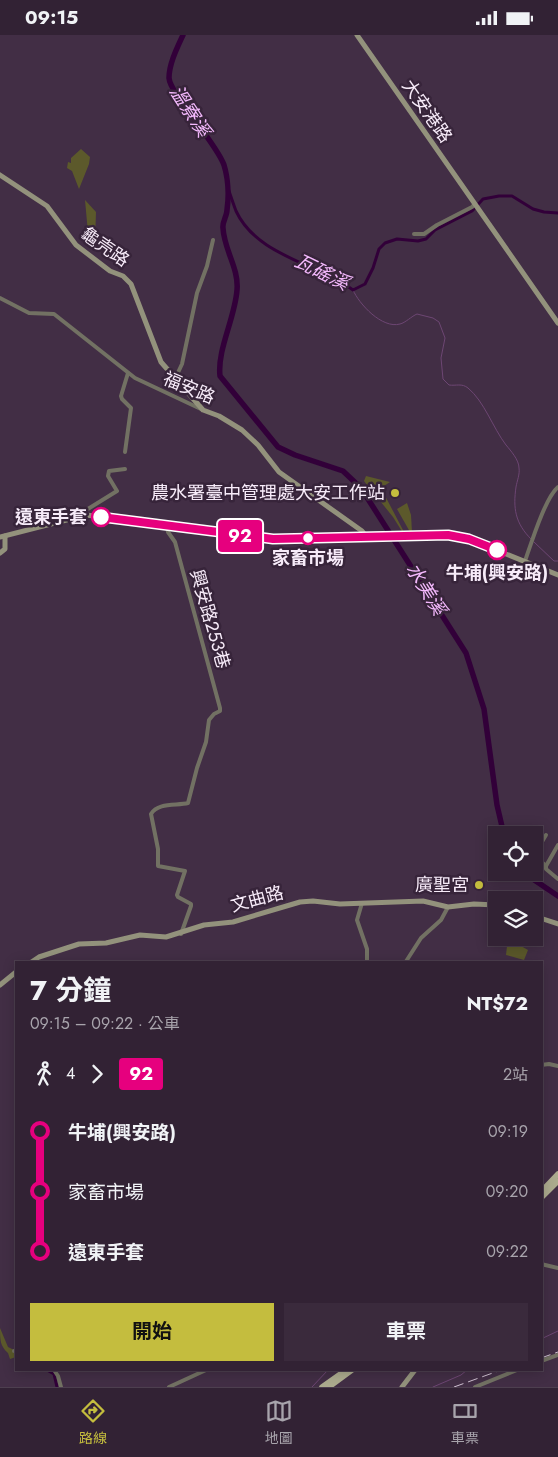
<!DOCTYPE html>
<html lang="zh-TW">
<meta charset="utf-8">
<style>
:root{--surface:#322234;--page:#3a2a3c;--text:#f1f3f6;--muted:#a8a4ac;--line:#4d3f4f;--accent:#c4bd3e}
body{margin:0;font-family:Jost,"Noto Sans TC",sans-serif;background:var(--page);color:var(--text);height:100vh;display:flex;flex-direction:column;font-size:19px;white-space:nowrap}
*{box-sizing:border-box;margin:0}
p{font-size:16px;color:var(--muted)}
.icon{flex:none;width:28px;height:28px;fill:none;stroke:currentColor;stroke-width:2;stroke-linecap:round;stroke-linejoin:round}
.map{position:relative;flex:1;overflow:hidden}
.details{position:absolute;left:15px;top:926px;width:528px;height:410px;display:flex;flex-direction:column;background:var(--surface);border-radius:0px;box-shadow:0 2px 12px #0003,0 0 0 1px var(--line)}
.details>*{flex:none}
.badge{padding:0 10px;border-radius:4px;font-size:18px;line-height:32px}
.tools{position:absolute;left:488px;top:791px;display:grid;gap:10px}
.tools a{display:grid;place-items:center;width:55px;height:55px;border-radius:0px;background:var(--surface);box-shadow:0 2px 12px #0003,0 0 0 1px var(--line);font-size:25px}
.map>.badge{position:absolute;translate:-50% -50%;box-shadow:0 0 0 2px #fff}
.legs{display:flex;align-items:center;gap:8px;height:55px;padding:0 15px;font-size:16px}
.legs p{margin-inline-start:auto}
.summary{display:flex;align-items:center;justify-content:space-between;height:85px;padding:0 15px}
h1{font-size:28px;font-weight:700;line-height:38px}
.button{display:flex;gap:10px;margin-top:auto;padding:10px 15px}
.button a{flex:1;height:58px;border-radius:0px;background:var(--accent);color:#111;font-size:20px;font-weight:700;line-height:58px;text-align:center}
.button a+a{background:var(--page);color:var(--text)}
ul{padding:0 15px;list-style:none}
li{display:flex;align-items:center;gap:18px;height:60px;font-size:19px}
li i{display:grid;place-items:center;width:8px;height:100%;margin:0 6px;background:currentColor}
li i::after{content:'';width:12px;height:12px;margin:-6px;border:4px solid;border-radius:50%;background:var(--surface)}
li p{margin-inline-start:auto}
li:first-child i{background:linear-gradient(#0000 50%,currentColor 0)}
li:last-child i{background:linear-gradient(currentColor 50%,#0000 0)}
.status{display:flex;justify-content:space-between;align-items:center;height:35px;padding:0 25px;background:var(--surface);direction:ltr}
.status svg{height:14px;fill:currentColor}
.dock{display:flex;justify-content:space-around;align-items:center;height:70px;border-top:1px solid var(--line);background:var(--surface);font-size:14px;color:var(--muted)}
.dock a{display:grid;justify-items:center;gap:2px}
.dock .on{color:var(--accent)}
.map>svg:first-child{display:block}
.green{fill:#5c592b}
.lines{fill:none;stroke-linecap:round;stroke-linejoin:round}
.stream{stroke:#6d4673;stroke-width:1}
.canal{stroke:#320039;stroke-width:3}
.river{stroke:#320039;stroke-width:5.5}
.street{stroke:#727163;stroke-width:4}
.secondary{stroke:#93927c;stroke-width:5}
.primary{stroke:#acab8e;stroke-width:5.5}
.rail{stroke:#cfc1d1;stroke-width:1;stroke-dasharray:10 5;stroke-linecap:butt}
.line-1-casing{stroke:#fff;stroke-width:11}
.line-1{stroke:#e6007e;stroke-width:8}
.poi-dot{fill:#c4bd3e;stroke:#37243a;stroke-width:2}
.stop-1-dot{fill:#fff;stroke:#e6007e;stroke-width:2.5}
.labels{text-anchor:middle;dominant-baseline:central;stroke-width:5;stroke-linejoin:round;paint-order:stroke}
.street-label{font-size:18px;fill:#f7ebf9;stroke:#37243a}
.poi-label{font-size:18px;fill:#f7ebf9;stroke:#37243a;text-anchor:end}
.stop-label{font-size:18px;font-weight:bold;fill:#f7ebf9;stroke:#37243a}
.water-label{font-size:19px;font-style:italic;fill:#f4b9fd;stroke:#37243a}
</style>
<div class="status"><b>09:15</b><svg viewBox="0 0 49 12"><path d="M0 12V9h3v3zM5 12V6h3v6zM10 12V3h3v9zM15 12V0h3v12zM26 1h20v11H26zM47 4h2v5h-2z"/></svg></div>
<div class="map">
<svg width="558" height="1352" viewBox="0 0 558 1352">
<rect width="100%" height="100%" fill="#422e45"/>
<g class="green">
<polygon points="81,114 90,122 89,129 79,154 72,136 67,133 68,127 71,128 71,123"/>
<polygon points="85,165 96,177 95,208 88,198"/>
<polygon points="366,441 390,447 381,453 404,497 403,498 393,482 364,446"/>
<polygon points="407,468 411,480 412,497 410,497 397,474"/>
<polygon points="514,907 528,915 524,925 506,920 507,911 512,912"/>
<path d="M 0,1293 L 8,1312 L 16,1316 L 16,1322 L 10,1324 L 8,1318 C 0,1311 0,1305 0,1293 Z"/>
</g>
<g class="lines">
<g class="stream">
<path d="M 353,255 C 359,269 382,294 400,289 C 405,288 412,281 417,279 L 433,283 L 439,287 L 445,303 L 441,323 L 443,344 L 449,350 C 456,351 462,348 468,353 C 484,366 493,393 506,410 C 511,416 519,425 519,433 C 520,439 517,446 516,452 C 513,473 515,488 531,504"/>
<polyline points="534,507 554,526 558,526"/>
<polyline points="541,1304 558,1296"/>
<polyline points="312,1352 328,1335"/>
<polyline points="433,1352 461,1340 467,1335"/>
</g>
<g class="canal">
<path d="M 227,150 C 230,159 233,168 236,176 C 257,221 316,228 353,255 L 365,249 L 373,233 L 379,214 L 385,208 L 397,204 L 418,206 L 426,204 L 435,195 L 472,176 L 483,164 L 499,161 L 512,161 L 533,174 L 544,177 L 558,178"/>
<polyline points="47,1335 54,1339 57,1352"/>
</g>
<g class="river">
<path d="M 183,0 C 177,13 169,29 169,43 C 170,59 216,107 224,130 C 228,143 229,161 227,175 C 227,181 222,187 223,193 C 224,215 239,233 237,255 C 235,283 217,315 220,341 L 278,412 L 295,420 L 343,436 L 361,453 L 466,618 L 484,674 L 497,770 L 504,800"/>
<polyline points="524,838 558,861"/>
</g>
<g class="street">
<polyline points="414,199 424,199 437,190 472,172 475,169"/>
<polyline points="0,263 29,278 54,279 135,343 203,375"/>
<polyline points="175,344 182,329 197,258 207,231 213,205"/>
<polyline points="125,417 131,373 122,364 121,361 128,338"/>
<polyline points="81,481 83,477 117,456 108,441 109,436 125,434"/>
<path d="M 167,490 L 168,497 L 175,507 L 220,673 L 220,676 L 214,679 L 209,685 L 206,707 L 197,733 L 188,768 C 177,771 158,767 151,779 L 158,814 L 158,831 L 185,836 L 177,860 L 178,862 L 191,869 L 191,871 L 181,899"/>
<path d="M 525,526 C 531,509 545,463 558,452"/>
<polyline points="546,800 534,820 546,831"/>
<polyline points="558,810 546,831 546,834 558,844"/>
<polyline points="362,868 357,885 367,914 367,928"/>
<polyline points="405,928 421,903 441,885 448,872"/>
<polyline points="541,1030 549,1029 558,1031"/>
<polyline points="541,1229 558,1233"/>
<polyline points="14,1316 16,1316"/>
<polyline points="541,1326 558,1320"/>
<polyline points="54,1335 58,1341 61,1352"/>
<polyline points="169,1352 206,1335"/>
<polyline points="475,1352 517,1335"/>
</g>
<g class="secondary">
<polyline points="357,0 558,288"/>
<polyline points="0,140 47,171 76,210 110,236 123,241 131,249 161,327 203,375 219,381 242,395 258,410 279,437 362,496 366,501"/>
<polyline points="0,502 86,480 273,504 448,500 469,504 558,540"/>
<polyline points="0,518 5,514 5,501"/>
<polyline points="534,881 558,889"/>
<polyline points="30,928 39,922 79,909 106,908 140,900 166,902 204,890 233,887 300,867 313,866 340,869 423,866 448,872 474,869 496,870"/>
<polyline points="0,950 16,937"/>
<polyline points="402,1352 415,1335"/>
</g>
<g class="primary">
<polyline points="541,1157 558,1139"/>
<polyline points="541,1163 558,1146"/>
<polyline points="322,1352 346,1335"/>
<polyline points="329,1352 352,1335"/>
</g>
<g class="rail">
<polyline points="541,1323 558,1317"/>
<polyline points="454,1352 501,1335"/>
</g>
</g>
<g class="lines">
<g class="line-1-casing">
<polyline id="line-1" points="101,482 273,504 448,500 469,504 497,515"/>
</g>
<use href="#line-1" class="line-1"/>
</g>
<g class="poi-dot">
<circle cx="395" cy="458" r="5"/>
<circle cx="479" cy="850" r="5"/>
</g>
<g class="stop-1-dot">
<circle cx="101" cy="482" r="9"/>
<circle cx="308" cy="503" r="6"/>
<circle cx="497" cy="515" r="9"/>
</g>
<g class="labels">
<g class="street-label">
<text transform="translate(427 76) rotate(55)">大安港路</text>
<text transform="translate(105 212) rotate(35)">龜壳路</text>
<text transform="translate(189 353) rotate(23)">福安路</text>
<text transform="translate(210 584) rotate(74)">興安路253巷</text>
<text transform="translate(257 864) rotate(-15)">文曲路</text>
</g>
<g class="poi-label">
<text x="385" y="458">農水署臺中管理處大安工作站</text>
<text x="469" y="850">廣聖宮</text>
</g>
<g class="stop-label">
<text x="87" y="482" text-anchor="end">遠東手套</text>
<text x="308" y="523">家畜市場</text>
<text x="497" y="538">牛埔(興安路)</text>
</g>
<g class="water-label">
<text transform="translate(190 76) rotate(57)">溫寮溪</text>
<text transform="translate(322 237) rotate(26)">瓦磘溪</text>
<text transform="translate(426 554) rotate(58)">水美溪</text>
</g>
</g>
</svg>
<div class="tools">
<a><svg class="icon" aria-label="locate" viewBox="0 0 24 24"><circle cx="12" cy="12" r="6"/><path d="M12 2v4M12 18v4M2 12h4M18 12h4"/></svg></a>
<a><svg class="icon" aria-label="layers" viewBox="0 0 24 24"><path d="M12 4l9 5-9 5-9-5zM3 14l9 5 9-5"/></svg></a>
</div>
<b class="badge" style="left:240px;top:501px;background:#e6007e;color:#fff">92</b>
<section class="details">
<div class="summary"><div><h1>7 分鐘</h1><p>09:15 – 09:22 · 公車</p></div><b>NT$72</b></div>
<div class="legs"><svg class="icon" aria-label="walk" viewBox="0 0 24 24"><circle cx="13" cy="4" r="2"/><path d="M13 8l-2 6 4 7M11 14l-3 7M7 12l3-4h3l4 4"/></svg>4<svg class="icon" aria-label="forward" viewBox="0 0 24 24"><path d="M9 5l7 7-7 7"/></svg><b class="badge" style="background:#e6007e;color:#fff">92</b><p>2站</p></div>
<ul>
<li><i style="color:#e6007e"></i><b>牛埔(興安路)</b><p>09:19</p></li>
<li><i style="color:#e6007e"></i><span>家畜市場</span><p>09:20</p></li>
<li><i style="color:#e6007e"></i><b>遠東手套</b><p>09:22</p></li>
</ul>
<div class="button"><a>開始</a><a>車票</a></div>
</section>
</div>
<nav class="dock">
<a class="on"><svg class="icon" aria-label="directions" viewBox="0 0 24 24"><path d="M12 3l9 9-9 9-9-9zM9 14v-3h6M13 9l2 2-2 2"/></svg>路線</a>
<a><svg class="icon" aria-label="map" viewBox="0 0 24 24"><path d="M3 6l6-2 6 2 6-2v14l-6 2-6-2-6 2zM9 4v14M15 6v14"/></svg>地圖</a>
<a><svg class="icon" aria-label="tickets" viewBox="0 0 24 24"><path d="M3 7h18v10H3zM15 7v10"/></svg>車票</a>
</nav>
